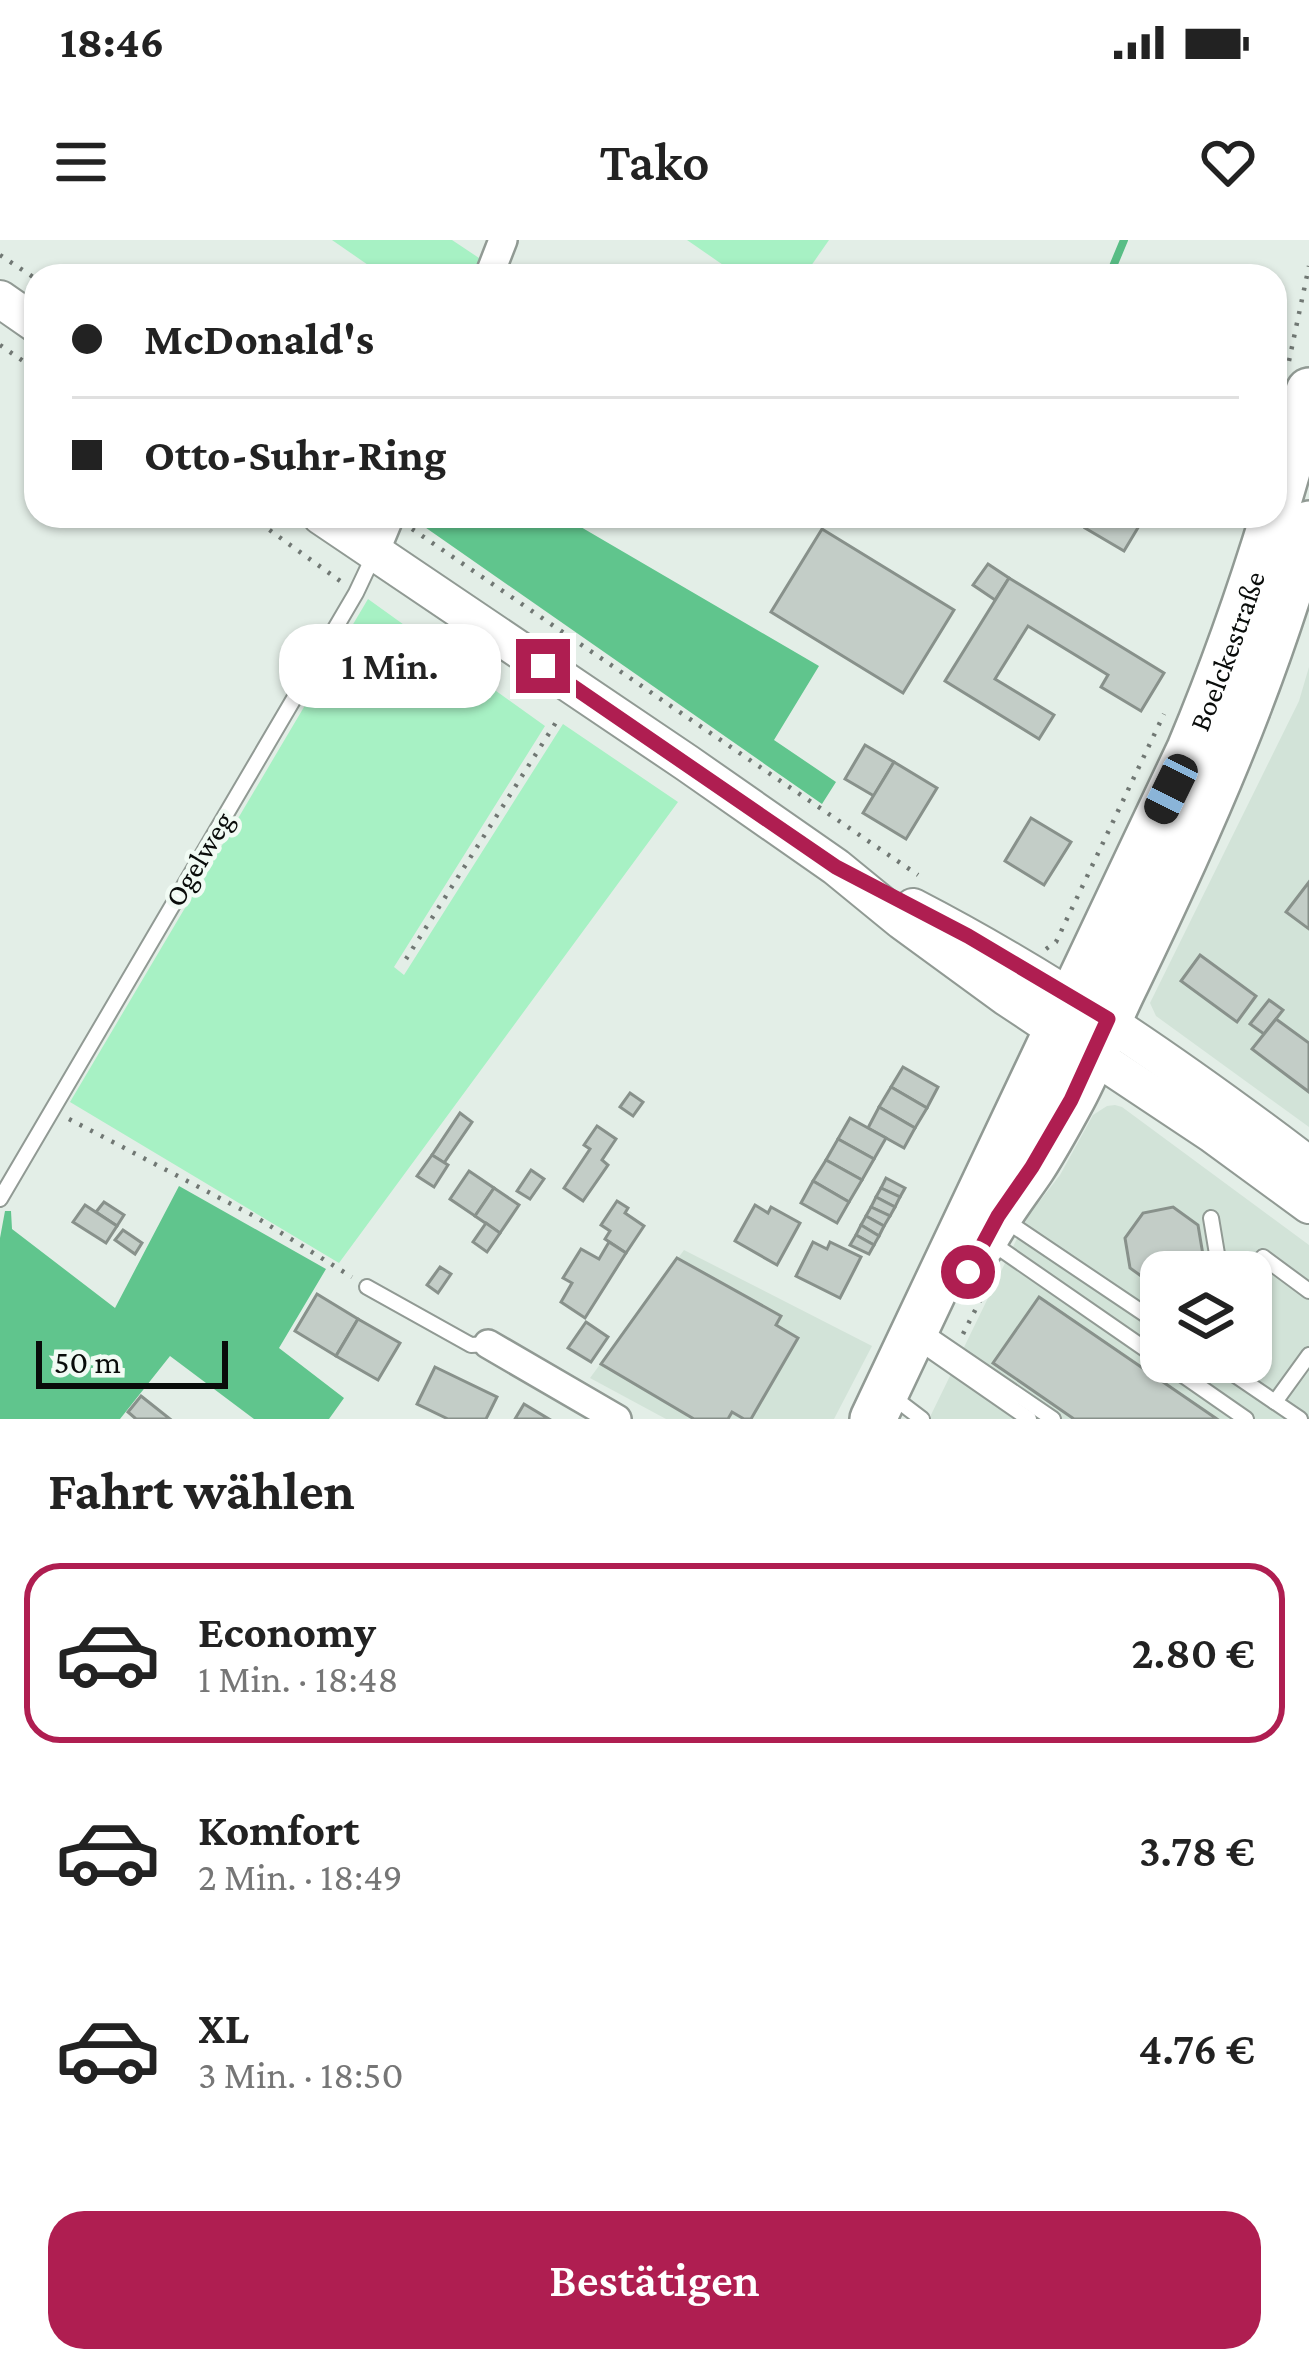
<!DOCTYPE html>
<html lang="de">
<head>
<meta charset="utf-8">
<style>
  body { margin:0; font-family:"Crimson Pro",serif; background:#f2f2f2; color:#222; height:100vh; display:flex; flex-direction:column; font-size:45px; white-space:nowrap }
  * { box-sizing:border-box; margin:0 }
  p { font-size:39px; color:#767676 }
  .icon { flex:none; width:66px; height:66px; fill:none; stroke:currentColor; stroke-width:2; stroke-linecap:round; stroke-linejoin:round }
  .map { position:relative; height:1179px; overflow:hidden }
  .drawer { display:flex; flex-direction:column; background:#fff; flex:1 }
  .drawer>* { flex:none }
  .banner { position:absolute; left:24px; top:24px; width:1263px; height:264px; border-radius:36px; box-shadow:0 3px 9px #0004; display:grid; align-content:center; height:264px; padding:0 48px; background:#fff }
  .tools { position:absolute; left:1140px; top:1011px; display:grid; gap:24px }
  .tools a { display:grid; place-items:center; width:132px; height:132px; border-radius:24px; background:#fff; box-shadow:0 3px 9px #0004; font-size:60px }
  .scale { position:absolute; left:36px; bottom:30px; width:192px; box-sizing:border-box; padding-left:12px; border:6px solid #090c0a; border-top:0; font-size:33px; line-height:42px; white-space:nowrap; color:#090c0a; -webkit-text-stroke:9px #f1fbf4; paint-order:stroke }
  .end { position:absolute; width:54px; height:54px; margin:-27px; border:15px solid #af1e51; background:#fff; box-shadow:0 0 0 6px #fff }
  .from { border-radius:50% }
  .bubble { position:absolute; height:84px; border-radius:36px; background:#fff; box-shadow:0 3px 9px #0004; font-size:39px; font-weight:600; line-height:84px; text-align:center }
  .car { position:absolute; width:36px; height:72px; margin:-36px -18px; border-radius:15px; box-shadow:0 0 9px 3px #0007; background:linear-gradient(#222 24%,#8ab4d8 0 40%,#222 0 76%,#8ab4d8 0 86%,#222 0) }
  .banner b { display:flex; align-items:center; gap:42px; height:114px; font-size:45px }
  .banner b+b { border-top:3px solid #e0e0e0 }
  .banner i { width:30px; height:30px; background:#222 }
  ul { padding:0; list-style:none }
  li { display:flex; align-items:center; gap:36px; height:180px; margin:0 24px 18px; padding:0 24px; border:6px solid transparent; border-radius:36px }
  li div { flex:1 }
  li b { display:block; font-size:45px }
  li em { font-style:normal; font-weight:600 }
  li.on { border-color:#af1e51 }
  li>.icon { width:108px; height:108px; stroke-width:1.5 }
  h2 { padding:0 48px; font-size:54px; line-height:144px }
  .button { display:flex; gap:24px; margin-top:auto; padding:24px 48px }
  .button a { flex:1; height:138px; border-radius:36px; background:#af1e51; color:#fff; font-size:48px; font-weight:600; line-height:138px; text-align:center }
  .status { display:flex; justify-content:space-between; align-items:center; height:84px; padding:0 60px; background:#fff; direction:ltr }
  .status svg { height:33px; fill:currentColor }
  header { display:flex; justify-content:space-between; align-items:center; height:156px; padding:0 48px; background:#fff; font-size:54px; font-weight:600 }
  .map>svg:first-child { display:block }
</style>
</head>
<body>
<div class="status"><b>18:46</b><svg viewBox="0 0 49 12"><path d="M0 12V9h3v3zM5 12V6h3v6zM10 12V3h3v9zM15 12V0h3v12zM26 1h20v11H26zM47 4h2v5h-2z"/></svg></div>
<header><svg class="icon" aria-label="menu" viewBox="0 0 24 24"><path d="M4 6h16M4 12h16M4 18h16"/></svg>Tako<svg class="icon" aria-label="heart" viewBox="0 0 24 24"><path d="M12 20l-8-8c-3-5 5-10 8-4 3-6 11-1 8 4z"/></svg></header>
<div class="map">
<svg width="1309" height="1179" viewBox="0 0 1309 1179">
  <rect width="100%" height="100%" fill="#e3eee7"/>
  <g fill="#d2e3d8" fill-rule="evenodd">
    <polygon points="1309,427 1309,887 1156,776 1150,763 1299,461"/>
    <path d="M1115,865L1122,867L1309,1005V1179H929L1028,976L1060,935L1093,875L1107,866ZM1161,1032H1251V1122H1161Z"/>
    <polygon points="684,1010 872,1106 834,1179 666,1179 590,1138"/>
  </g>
  <g fill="#a7f1c4">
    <polygon points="332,0 452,0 482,20 475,36 384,36"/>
    <polygon points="687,0 829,0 804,36 739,36"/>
    <polygon points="368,359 545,486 394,727 404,735 563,484 678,562 339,1023 70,862"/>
  </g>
  <g fill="#60c58d">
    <polygon points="409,276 562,276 819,426 774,500 836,542 822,564"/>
    <polygon points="179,946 326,1029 279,1108 344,1158 329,1179 254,1179 170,1116 120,1179 0,1179 0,998 5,971 11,971 12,989 115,1068"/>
  </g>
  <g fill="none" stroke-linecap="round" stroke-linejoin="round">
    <polyline stroke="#58bd85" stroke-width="8" points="1109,36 1124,0"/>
  </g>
  <g fill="#c3cdc7" stroke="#88918b" stroke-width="3">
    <polygon points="1092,276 1145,276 1124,311 1085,288"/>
    <polygon points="822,289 954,370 903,453 771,372"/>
    <polygon points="988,324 1009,338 995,360 973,345"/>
    <polygon points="1009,338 1164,433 1141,471 1101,447 1108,435 1028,386 995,439 1054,475 1039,499 945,441"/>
    <polygon points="865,505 894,522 874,556 845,539"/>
    <polygon points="894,522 937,548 906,599 863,573"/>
    <polygon points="1031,578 1071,602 1044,645 1005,621"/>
    <polygon points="1309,642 1309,689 1286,672"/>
    <polygon points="1200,715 1256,756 1237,782 1181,741"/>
    <polygon points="1269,760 1283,770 1264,794 1250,784"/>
    <polygon points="1276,779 1309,803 1309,852 1252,809"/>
    <polygon points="903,827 938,847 927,868 891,847"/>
    <polygon points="891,847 927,868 915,888 879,867"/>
    <polygon points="630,853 643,862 633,876 620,867"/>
    <polygon points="879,867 915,888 904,908 868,888"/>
    <polygon points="460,873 472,882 444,923 432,915"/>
    <polygon points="850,878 886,898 874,919 838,899"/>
    <polygon points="597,886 616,899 602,920 608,925 583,961 564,948 590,909 584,905"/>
    <polygon points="838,899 874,919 862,940 826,920"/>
    <polygon points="432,915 448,925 434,947 417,936"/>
    <polygon points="826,920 862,940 849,962 813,941"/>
    <polygon points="531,930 544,939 530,959 517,951"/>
    <polygon points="469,931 494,948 475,976 450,959"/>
    <polygon points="886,938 905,948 900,957 881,948"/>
    <polygon points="813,941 849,962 837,983 801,963"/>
    <polygon points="494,948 519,965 500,993 475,976"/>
    <polygon points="881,948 900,957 895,967 876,957"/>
    <polygon points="876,957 895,967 890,976 871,967"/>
    <polygon points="617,961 628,968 625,973 644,986 626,1013 605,999 610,991 601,985"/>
    <polygon points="104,962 124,975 117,986 96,972"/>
    <polygon points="85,965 117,986 106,1003 73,982"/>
    <polygon points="755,965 768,973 771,967 800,983 777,1025 735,1001"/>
    <polygon points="871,967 890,976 884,986 866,976"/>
    <polygon points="1173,967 1198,985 1203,1015 1192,1032 1161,1032 1161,1045 1155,1046 1130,1028 1125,998 1143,973"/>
    <polygon points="866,976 884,986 879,996 861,985"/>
    <polygon points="486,983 500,993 487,1012 473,1002"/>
    <polygon points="861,985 879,996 874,1005 856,995"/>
    <polygon points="123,990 142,1003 135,1014 115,1000"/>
    <polygon points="856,995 874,1005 869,1014 850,1005"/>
    <polygon points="609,1002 626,1013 585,1078 561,1062 572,1043 563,1038 581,1009 599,1019"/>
    <polygon points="813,1002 827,1009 830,1002 861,1017 840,1058 796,1036"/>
    <polygon points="677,1018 781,1076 776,1085 798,1098 751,1179 744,1179 732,1172 728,1179 694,1179 601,1124"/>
    <polygon points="440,1027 451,1034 438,1053 427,1045"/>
    <polygon points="317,1054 358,1079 336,1116 295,1091"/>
    <polygon points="1039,1057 1217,1179 1074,1179 993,1123"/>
    <polygon points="358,1079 400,1103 378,1140 336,1116"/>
    <polygon points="586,1082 608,1097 591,1122 568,1108"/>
    <polygon points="435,1127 497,1157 486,1179 448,1179 417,1164"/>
    <polygon points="141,1156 170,1179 136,1179 128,1172"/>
    <polygon points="524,1164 549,1179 515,1179"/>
  </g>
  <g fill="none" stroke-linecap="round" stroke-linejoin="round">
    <defs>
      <g id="service">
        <polyline points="0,959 356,353 373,317"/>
        <polyline points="1002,978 1161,1085"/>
        <polyline points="1211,978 1220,1032"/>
        <polyline points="989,1001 1161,1120"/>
        <polyline points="1263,1017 1309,1051"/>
        <polyline points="367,1047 471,1105 488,1104"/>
        <polyline points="934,1098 1053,1179"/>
        <polyline points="928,1109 1029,1179"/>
        <polyline points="1164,1122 1246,1179"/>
        <polyline points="1216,1122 1300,1179"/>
        <polyline points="897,1160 922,1179"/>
        <polyline points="1275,1162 1309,1115"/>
      </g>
      <g id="minor">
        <polyline points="489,36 503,0"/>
        <polyline points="375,312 390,276"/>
        <polyline points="488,1104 617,1179"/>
      </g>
      <g id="tertiary">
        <polyline points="0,59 36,84"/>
        <polyline points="321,276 687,523 836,627 902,681 1006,757 1212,894 1309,965"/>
        <path d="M913,667C1056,741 1181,828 1309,925"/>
      </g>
      <g id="primary">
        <path d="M982,1004C996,977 1015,953 1032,928C1047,905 1060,881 1073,857C1093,819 1108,779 1127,741C1199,592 1265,443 1309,284"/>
        <path id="s1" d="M873,1179L1190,509C1239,392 1277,274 1309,151"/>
      </g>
    </defs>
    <use href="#service" stroke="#919a94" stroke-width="18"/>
    <use href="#minor" stroke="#919a94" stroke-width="32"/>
    <use href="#tertiary" stroke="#919a94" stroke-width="40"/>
    <use href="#primary" stroke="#919a94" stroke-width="50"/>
    <g stroke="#707773" stroke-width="4.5" stroke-dasharray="3 9" stroke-linecap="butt">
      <polyline points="0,15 36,39"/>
      <polyline points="0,105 36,130"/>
      <polyline points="1289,121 1309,26"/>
      <polyline points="250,276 343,343"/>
      <polyline points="412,289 918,635"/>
      <polyline points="1046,709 1056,702 1164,474"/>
      <polyline points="406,719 560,476"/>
      <polyline points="69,879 254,976 352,1037"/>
      <polyline points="963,1094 993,1035"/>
    </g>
    <use href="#service" stroke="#fff" stroke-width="14"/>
    <use href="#minor" stroke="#fff" stroke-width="27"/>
    <use href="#tertiary" stroke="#fff" stroke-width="36"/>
    <use href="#primary" stroke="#fff" stroke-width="45"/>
  </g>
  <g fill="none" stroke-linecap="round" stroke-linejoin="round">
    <polyline stroke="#af1e51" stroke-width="15" points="543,426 836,627 968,696 1108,779 1071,860 1032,927 998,976 968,1032"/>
  </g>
  <g text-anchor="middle" stroke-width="9" stroke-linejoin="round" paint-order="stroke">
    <g font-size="30" fill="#090c0a" stroke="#f1fbf4">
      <text dy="10" stroke="none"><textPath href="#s1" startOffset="846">Boelckestraße</textPath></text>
      <text transform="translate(199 619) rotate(-59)" y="10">Ogelweg</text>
    </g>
  </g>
</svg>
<div class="tools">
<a><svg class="icon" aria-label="layers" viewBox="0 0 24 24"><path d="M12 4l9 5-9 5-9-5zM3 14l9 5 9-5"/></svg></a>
</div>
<div class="scale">50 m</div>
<i class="end from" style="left:968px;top:1032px"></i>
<i class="end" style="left:543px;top:426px"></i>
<div class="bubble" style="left:279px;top:384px;width:222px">1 Min.</div>
<i class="car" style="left:1171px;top:549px;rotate:206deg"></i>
<div class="banner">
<b><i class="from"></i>McDonald's</b>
<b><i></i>Otto-Suhr-Ring</b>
</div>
</div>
<section class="drawer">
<h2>Fahrt wählen</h2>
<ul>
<li class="on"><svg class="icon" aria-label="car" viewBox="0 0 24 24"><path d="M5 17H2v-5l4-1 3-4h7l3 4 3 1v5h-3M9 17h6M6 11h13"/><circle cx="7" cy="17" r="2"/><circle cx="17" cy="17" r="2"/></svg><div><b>Economy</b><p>1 Min. · 18:48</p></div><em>2.80 €</em></li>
<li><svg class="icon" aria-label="car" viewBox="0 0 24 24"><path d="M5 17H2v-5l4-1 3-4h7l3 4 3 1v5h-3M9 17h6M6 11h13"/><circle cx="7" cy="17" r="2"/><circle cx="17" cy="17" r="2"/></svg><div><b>Komfort</b><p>2 Min. · 18:49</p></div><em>3.78 €</em></li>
<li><svg class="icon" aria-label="car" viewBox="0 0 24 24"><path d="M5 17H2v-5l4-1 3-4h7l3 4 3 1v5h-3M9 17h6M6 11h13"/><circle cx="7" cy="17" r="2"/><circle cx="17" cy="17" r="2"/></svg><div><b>XL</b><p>3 Min. · 18:50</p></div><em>4.76 €</em></li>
</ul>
<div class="button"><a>Bestätigen</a></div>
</section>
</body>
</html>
